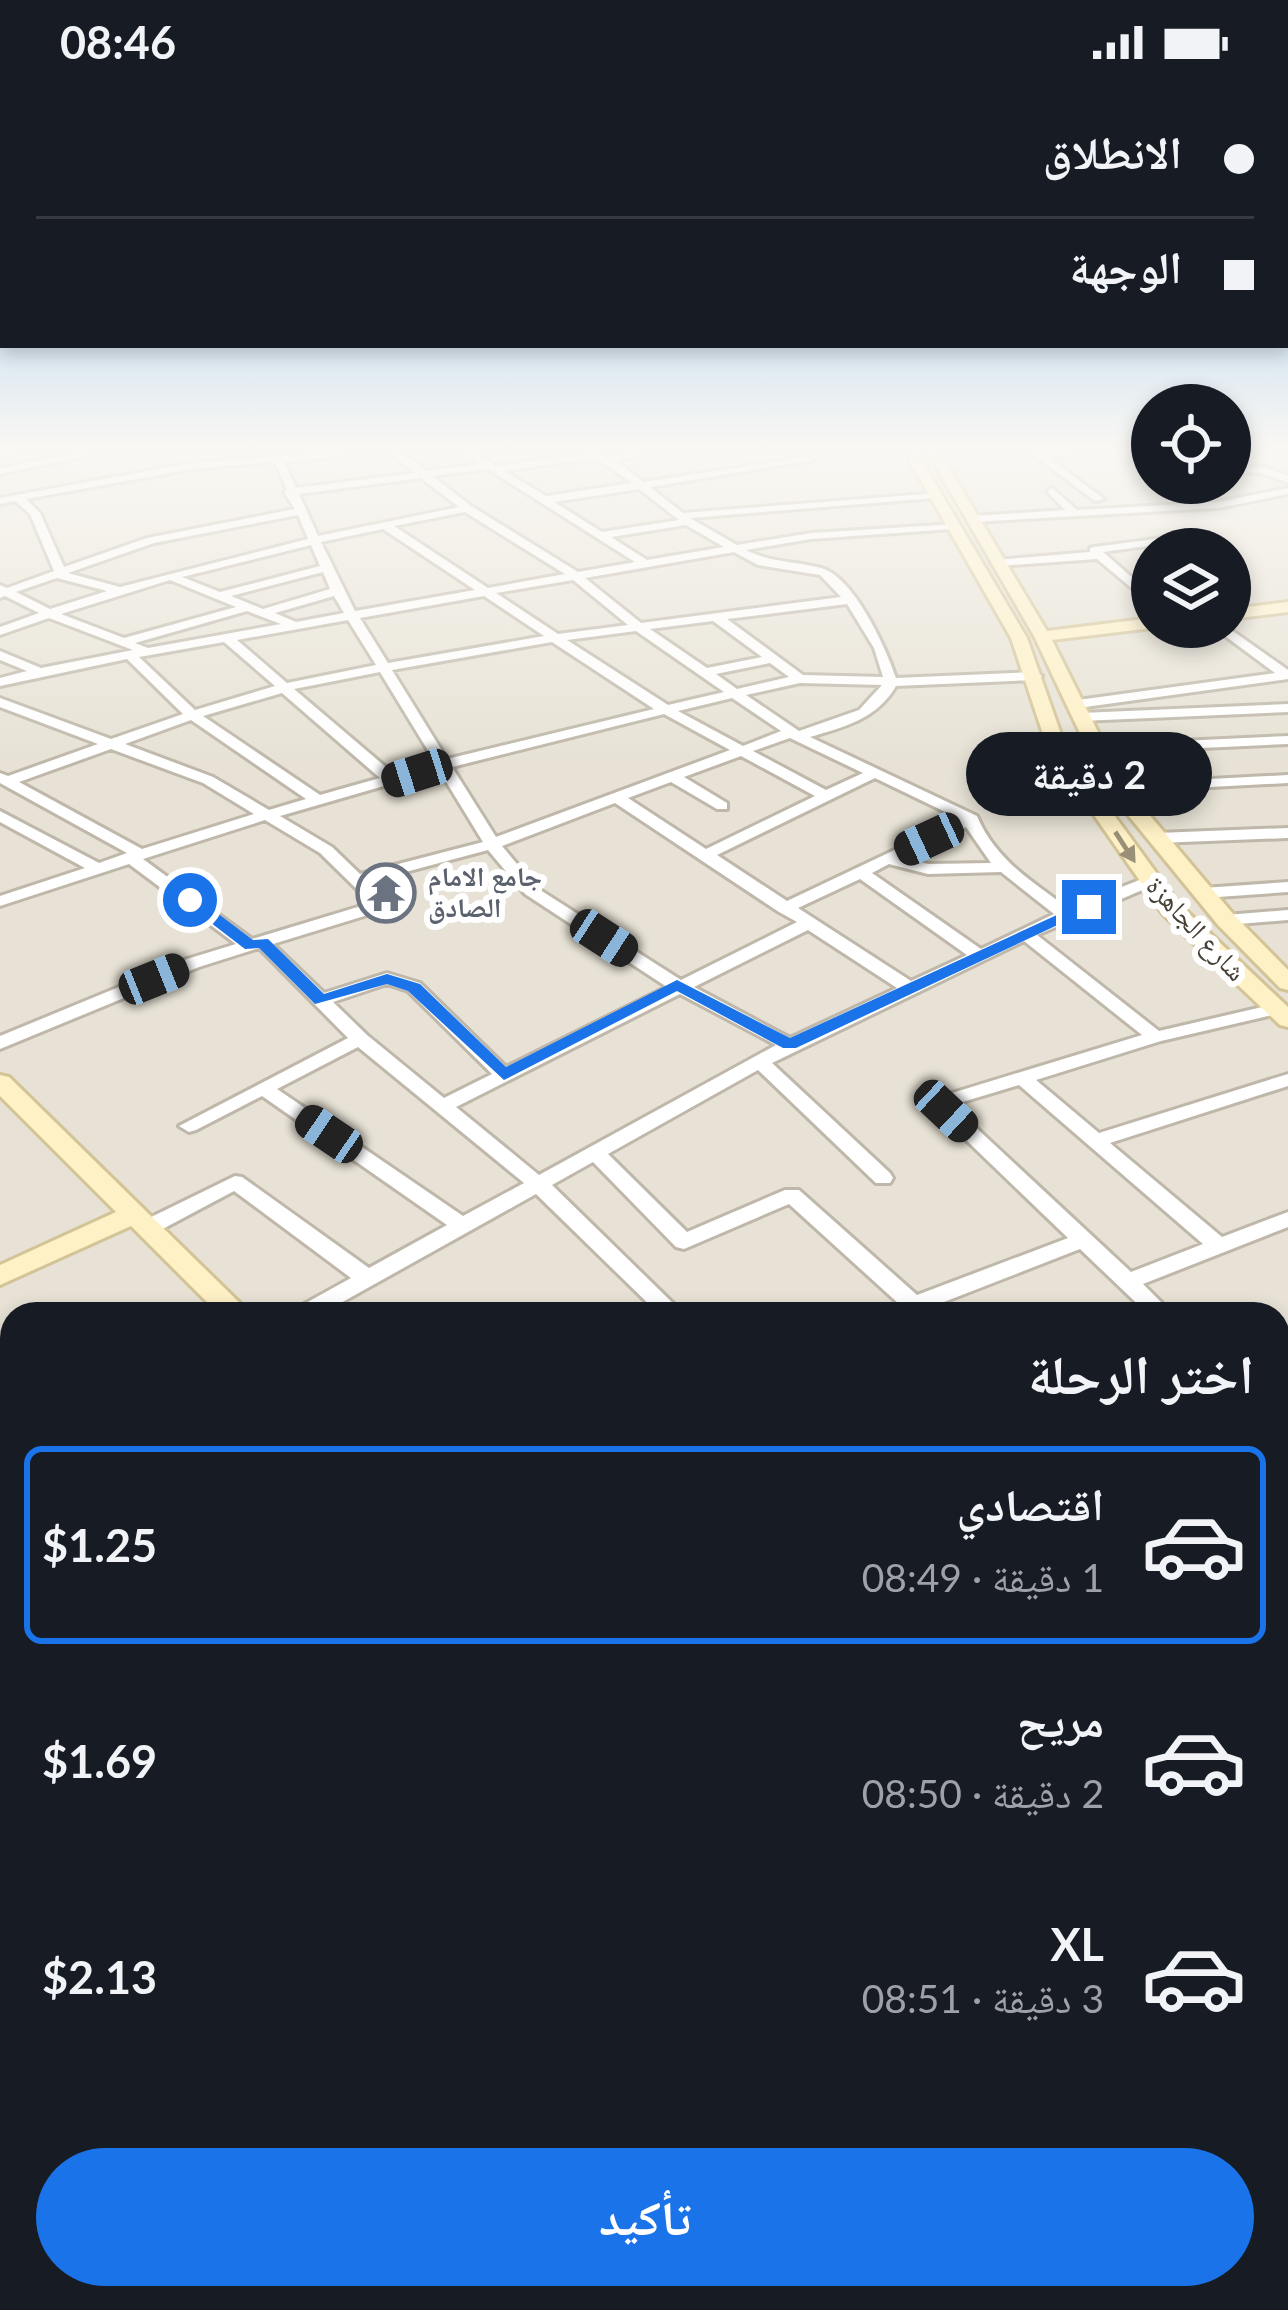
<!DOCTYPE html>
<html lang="ar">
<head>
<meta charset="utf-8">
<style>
  body { margin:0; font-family:Lato,"Noto Naskh Arabic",sans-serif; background:#242831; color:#f1f3f6; direction:rtl; height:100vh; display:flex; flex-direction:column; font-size:45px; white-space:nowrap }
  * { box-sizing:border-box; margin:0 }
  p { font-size:39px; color:#9ea1a6 }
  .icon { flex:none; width:66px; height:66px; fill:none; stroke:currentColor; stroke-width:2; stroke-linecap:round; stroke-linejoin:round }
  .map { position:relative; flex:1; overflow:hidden; direction:ltr }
  .details { position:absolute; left:0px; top:1218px; width:1290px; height:1008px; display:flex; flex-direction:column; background:#171b24; border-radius:36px 36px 0 0; box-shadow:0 6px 18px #0003; direction:rtl }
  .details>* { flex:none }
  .banner { position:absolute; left:0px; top:0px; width:1290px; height:264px; box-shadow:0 6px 18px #0003; direction:rtl; display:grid; align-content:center; height:264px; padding:0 36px; background:#171b24 }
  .controls { position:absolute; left:1131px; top:300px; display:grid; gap:24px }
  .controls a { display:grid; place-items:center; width:120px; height:120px; border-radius:50%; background:#171b24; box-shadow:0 6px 18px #0003; font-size:60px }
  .end { position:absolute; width:54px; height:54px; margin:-27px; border:15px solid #1a73e8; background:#fff; box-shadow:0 0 0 6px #fff }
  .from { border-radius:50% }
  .bubble { position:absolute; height:84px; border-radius:42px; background:#171b24; box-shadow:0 6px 18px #0003; font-size:39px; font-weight:700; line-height:84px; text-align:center; direction:rtl }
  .car { position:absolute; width:36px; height:72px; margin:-36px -18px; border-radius:15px; box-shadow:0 0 9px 3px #0007; background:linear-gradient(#222 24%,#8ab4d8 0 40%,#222 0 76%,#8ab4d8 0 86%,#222 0) }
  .banner b { display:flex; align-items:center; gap:42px; height:114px; font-size:45px }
  .banner b+b { border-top:3px solid #363941 }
  .banner i { width:30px; height:30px; background:#f1f3f6 }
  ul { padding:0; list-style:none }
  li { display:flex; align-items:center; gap:36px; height:198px; margin:0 24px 18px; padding:0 12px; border:6px solid transparent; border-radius:18px }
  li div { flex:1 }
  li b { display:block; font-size:45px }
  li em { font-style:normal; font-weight:700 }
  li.active { border-color:#1a73e8 }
  li>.icon { width:108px; height:108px; stroke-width:1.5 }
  h2 { padding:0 36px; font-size:54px; line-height:144px }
  .button { display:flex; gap:24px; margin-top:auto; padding:24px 36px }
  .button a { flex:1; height:138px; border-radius:72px; background:#1a73e8; color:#fff; font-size:48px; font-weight:700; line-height:138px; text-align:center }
  .status { display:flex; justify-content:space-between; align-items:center; height:84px; padding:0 60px; background:#171b24; direction:ltr }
  .status svg { height:33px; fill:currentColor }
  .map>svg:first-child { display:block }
</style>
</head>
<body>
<div class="status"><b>08:46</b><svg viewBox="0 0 49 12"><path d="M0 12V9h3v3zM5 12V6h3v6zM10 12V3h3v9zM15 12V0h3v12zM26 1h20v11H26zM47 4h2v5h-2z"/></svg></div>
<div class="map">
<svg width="1288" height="2226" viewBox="0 0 1288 2226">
  <rect width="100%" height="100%" fill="#f3f0e7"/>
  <path fill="#e7e2d5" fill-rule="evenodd" d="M0,367H1152V399H1230V367H1288V2226H0ZM1152,465H1230V543H1152ZM12,1230H1278V2214H12Z"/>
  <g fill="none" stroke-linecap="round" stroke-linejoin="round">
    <defs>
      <g id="street">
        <polygon points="33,367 0,374 0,368"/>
        <polygon points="88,367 110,367 0,390 0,384"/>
        <path d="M339,367H384L284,378L296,404L415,389L388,367H400L426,387L480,380L461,367H473L496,382L584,370L581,367L607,371L664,367L615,376L643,398L808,373L813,376L650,403L683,429L938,409L934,414L690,434L737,461L811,449L956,440L952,445L811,455L746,466C771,479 795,477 821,484C854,493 886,564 896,594L1035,588L1042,592L1035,596L896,602C877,635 844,643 810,653L977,732C995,775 1031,797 1068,824L1142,795H1154V801L1037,851L1159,947L1275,920L1281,921L1284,925L1281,929L1161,957L1036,996L1099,1049L1288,990V1002L1110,1059L1222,1153L1288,1128V1143L1143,1200L1173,1230H1148L1080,1165L913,1230H880L883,1225L898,1219L789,1120L684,1165L676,1163L593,1078L552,1101L684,1230H659L536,1110L321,1230H292L295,1225L351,1194L234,1107L155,1149H139L136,1144L139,1139L235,1092L242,1093L369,1184L447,1141L262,1012L196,1046L189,1048L179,1042L348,954L259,864L199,883L0,965V952L187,875L236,860L129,780L0,822V812L85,784L0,738V727L99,779L127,769L0,699V689L8,692L98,660L0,623V614L111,655L183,630L127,575L0,602V594L27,587L0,576V567L41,584L133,566L49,534L0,551V543L39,529L5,512L0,514V501L7,504L54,487L30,430L15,417L0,420V414L192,379ZM596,374L632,399L546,412L504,387ZM275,378L287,406L284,408L295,425L147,454L64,483L40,429L26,415L192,385ZM488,385L635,478L578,488L471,422L432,392ZM421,394L459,423L318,452L299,410ZM639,405L679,436L602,448L554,418ZM465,428L565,490L488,504L394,442ZM298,431L308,455L120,503L68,489L154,459ZM686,441L724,463L647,476L611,453ZM383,445L475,506L355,527L321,458ZM311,461L320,482L220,508L182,493ZM734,468L758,481L820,491L841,513L641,539L585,494ZM323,488L330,505L263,525L231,512ZM57,494L107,507L50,525L16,508ZM170,496L236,523L124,554L61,530ZM573,496L628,541L558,550L496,509ZM334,512L344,529L296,538L275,529ZM484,512L544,552L388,579L360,534ZM847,520L874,564L883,593L803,591L727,535ZM247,527L281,540L148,564L135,559ZM348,536L376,581L287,599L237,556ZM713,537L762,573L707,584L650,545ZM636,547L724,608L668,621L567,556ZM224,558L275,602L195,626L139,573ZM552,558L654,625L447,675L392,586ZM770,579L789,593L737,605L716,590ZM380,588L435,678L394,690L294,605ZM800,599L882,601L859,626L799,647L746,611ZM282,609L380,694L320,711L203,632ZM732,614L781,647L743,662L678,627ZM664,630L730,666L496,753L452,683ZM191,636L306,715L269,726L213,693L125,660ZM790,654L792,655L863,689L826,706L753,667ZM111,665L203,699L254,730L142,765L19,698ZM741,672L815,712L706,765L628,714L671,698L717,725H727V719L684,693ZM439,686L483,758L360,790L332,763L280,732ZM875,694L960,735L787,817L717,771ZM615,719L779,828L797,838L681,896L537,804L502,762ZM265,736L320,769L371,819L252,855L143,775ZM966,743L991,779L928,780L903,774ZM488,766L525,810L667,903L506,983L420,899L387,889L324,909L273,860L397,822V814H386L368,798ZM889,780L928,790L1001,788L1054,830L981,865L872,789ZM860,795L967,871L911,897L798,824ZM808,846L897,904L790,954L694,903ZM1024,857L1142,951L939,1013L936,1027L1068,1154L917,1211L799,1106H785L687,1148L608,1070L758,986L876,1099H890L893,1094L890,1089L772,979ZM387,900L408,907L492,990L444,1014L367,951L333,918ZM680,910L776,961L539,1091L456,1023ZM358,963L524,1099L463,1132L277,1005ZM1019,1001L1203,1160L1131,1188L956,1025V1020Z"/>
        <polygon points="1028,367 1106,367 1049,374 1104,415 1095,417"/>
        <polygon points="1141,367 1152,367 1152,374"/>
        <polygon points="1230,382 1264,383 1288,392 1288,399 1262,389 1230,388"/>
        <polygon points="1052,404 1077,426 1218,418 1288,404 1288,410 1218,424 972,438 967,435 972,432 1065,426 1047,407"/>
        <polygon points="1186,451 1192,454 1190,456 1103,468 1152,511 1152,521 1097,475 997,482 991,479 997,476 1090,468 1090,464 1094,463"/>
        <polygon points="1213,543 1227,543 1288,586 1288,595 1078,624 1071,620 1078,616 1275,589"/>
        <polygon points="1288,620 1288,628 1081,637 1074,633 1081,629"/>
        <polygon points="1288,652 1288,660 1093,669 1086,665 1093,661"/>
        <polygon points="1288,691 1288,699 1116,708 1109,704 1116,700"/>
        <polygon points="1288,744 1288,754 1157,759 1149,754 1157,749"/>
        <polygon points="1288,798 1288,808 1203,814 1195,809 1203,804"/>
        <polygon points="1288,826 1288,836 1226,841 1218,836 1226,831"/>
        <polygon points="1278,1336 1288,1340 1288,1364 1278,1360"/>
        <polygon points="0,1550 12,1557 12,1592 0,1585"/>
        <polygon points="1288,1668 1288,1695 1278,1699 1278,1672"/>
        <polygon points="464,2214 518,2214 513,2226 459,2226"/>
        <polygon points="977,2214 1029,2214 1024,2226 972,2226"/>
      </g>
      <g id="secondary">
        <polygon points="904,367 916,367 1027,554 1063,656 1098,709 1179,820 1288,923 1288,943 1280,941 1163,830 1080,711 1045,656 1011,554"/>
        <polygon points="927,367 939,367 1047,547 1152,534 1152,544 1052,556 1125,702 1234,831 1288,886 1288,906 1280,904 1218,841 1106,704 1034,552"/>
        <polygon points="1288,518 1288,528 1230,535 1230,525"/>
        <polygon points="0,991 9,993 251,1230 219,1230 131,1142 0,1201 0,1181 116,1128 0,1012"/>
        <polygon points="1288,1432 1288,1459 1278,1462 1278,1435"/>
        <polygon points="1288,1489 1288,1517 1278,1520 1278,1492"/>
        <polygon points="12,1844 12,1884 0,1888 0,1848"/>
        <polygon points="12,1925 12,1969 0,1974 0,1930"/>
        <polygon points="1026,2214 1076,2214 1081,2226 1031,2226"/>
      </g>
    </defs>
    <use href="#street" stroke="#bfb8aa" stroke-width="6"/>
    <use href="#secondary" stroke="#d3c497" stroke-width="6"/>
    <use href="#street" fill="#fff" fill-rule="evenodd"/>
    <use href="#secondary" fill="#fef1c6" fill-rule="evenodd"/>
  </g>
  <polygon fill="#b7afa2" points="12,1398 12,1490 0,1473 0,1404"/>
  <polygon fill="#d5ccbc" stroke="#958f84" stroke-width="3" points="12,1398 12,1476 0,1459 0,1404"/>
  <defs><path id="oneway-solid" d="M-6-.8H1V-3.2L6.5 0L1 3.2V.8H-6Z" transform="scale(3)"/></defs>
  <use fill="#999077" href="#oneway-solid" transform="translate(1125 763) rotate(57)"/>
  <linearGradient id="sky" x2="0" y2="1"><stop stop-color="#8cbfeb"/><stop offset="0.54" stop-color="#faf8f4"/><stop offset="1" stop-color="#faf8f4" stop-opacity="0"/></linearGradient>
  <rect width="1288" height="679" fill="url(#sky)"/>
  <polygon fill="#1a73e8" points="185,813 196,813 253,856 268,855 324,910 387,890 420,900 506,983 677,896 790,954 1083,819 1096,823 796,964 783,964 677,907 504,996 408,907 387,900 315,920 259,864 245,865 185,819"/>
  <defs>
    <symbol id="temple-ring" viewBox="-11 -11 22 22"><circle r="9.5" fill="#fff" stroke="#6b7280" stroke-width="1.5"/><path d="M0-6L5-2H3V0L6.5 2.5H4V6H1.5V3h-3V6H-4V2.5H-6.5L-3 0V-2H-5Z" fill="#6b7280"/></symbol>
  </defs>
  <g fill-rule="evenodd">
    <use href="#temple-ring" x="353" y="776" width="66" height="66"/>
  </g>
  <g text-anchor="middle" stroke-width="12" stroke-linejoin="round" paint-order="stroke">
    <g font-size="27" font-weight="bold" fill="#5b616d" stroke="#fff" text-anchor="start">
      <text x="428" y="802">جامع الامام<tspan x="428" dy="31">الصادق</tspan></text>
    </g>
    <g font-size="27" fill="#474036" stroke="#fff">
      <text transform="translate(1196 845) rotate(47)" y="9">شارع الجاهزة</text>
    </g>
  </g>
</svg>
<div class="controls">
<a><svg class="icon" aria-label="locate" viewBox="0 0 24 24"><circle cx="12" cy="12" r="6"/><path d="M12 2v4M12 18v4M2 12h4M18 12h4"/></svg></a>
<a><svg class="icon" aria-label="layers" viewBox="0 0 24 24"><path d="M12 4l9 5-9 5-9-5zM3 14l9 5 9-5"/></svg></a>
</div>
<i class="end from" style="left:190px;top:816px"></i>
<i class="end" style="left:1089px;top:823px"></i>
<div class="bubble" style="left:966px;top:648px;width:246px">2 دقيقة</div>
<i class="car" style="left:417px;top:689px;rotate:252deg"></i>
<i class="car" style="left:929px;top:755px;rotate:245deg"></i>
<i class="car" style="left:604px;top:854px;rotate:123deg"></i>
<i class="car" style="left:154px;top:895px;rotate:68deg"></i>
<i class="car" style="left:946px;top:1027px;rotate:133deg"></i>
<i class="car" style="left:329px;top:1050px;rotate:304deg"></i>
<div class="banner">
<b><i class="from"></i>الانطلاق</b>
<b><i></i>الوجهة</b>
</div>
<section class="details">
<h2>اختر الرحلة</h2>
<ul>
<li class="active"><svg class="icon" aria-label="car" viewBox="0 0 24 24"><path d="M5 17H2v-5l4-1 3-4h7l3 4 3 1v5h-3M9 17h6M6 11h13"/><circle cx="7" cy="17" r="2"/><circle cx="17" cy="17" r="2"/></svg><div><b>اقتصادي</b><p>1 دقيقة · 08:49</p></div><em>$1.25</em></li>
<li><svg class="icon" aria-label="car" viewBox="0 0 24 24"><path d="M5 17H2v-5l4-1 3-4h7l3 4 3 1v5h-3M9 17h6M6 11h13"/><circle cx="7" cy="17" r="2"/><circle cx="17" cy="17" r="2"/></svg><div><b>مريح</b><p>2 دقيقة · 08:50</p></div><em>$1.69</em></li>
<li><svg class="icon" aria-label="car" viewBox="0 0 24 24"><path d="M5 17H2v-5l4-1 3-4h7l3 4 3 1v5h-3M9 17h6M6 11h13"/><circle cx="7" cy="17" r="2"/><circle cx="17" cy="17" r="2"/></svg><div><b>XL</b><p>3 دقيقة · 08:51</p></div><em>$2.13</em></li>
</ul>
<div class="button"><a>تأكيد</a></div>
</section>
</div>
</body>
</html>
